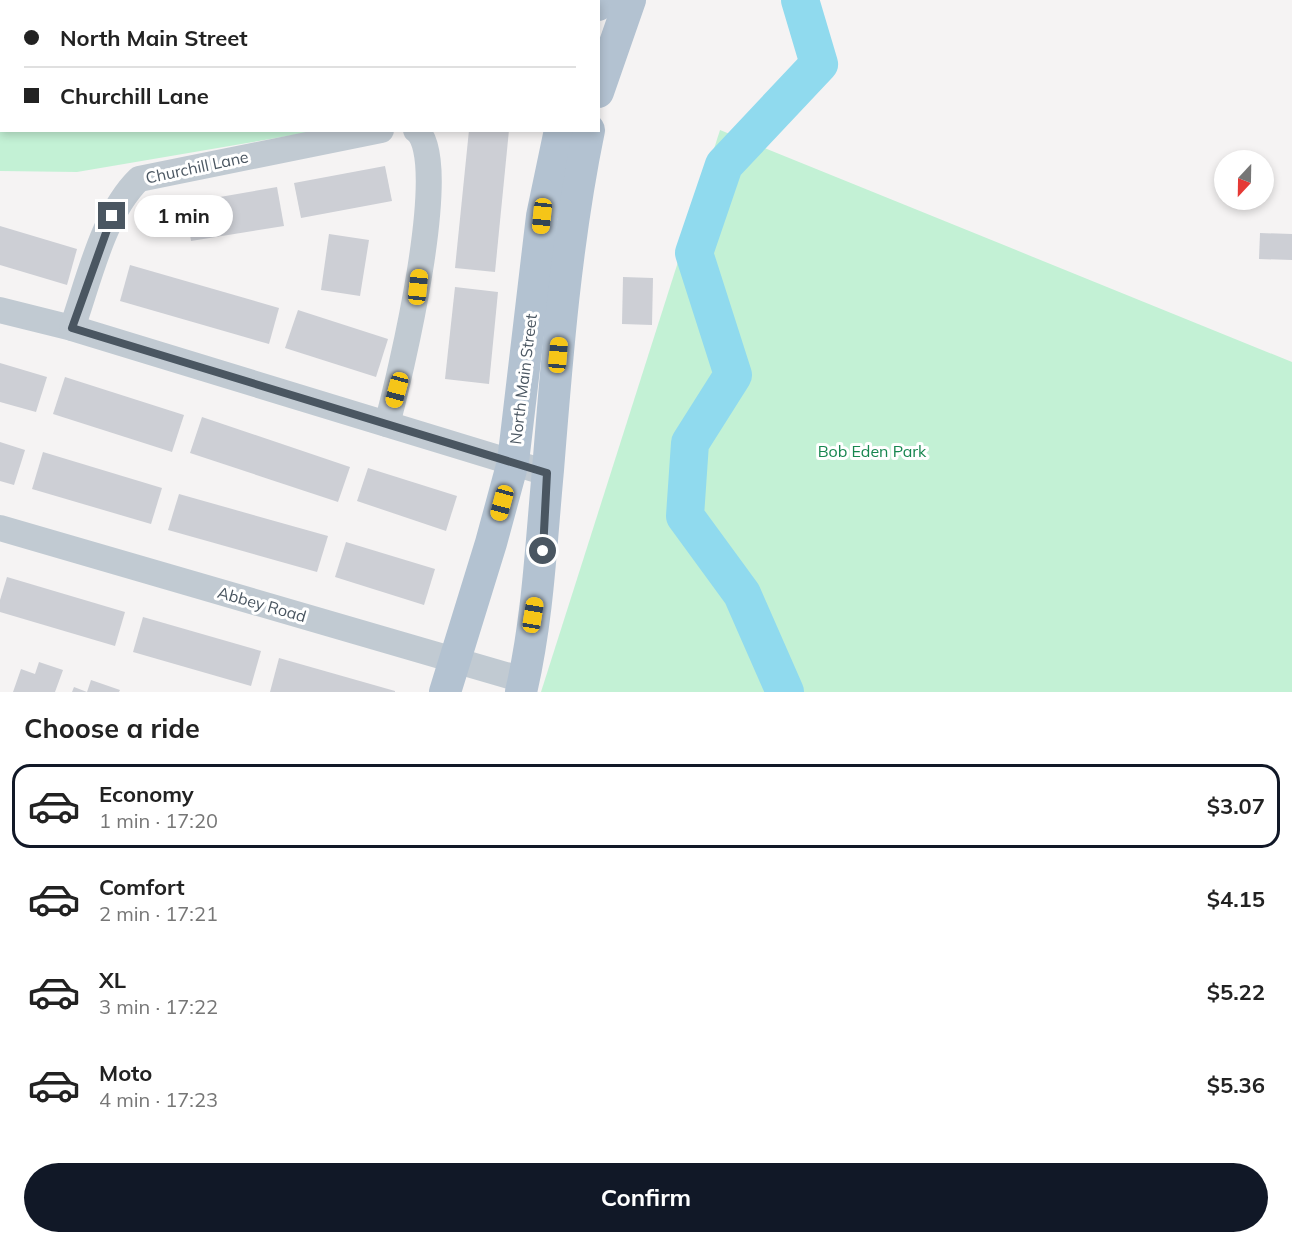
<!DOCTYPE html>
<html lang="en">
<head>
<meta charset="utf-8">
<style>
  body { margin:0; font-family:Mulish,sans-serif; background:#f6f6f6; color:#222; height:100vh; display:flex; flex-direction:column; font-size:22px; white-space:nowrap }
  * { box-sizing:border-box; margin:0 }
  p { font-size:20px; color:#767676 }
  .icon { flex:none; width:33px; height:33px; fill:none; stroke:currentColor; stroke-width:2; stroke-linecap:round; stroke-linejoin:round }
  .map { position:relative; height:692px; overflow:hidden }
  .side { display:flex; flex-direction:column; background:#fff; flex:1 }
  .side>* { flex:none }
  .banner { position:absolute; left:0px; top:0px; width:600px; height:132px; box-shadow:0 3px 9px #0003; display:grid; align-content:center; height:132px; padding:0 24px; background:#fff }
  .needle { width:39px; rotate:202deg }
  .buttons { position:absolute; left:1214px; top:150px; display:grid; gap:12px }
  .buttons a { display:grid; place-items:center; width:60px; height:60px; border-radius:50%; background:#fff; box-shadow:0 3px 9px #0003; font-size:30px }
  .end { position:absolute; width:27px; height:27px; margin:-14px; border:8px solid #4a5661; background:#fff; box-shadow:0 0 0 3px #fff }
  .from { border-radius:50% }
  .bubble { position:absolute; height:42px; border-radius:21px; background:#fff; box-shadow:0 3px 9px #0003; font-size:20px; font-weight:700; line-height:42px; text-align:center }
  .car { position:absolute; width:18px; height:36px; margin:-18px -9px; border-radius:8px; box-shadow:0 0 4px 2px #0007; background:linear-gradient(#f5c518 24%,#345 0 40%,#f5c518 0 76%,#345 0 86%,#f5c518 0) }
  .banner b { display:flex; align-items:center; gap:21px; height:57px; font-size:22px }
  .banner b+b { border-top:2px solid #e0e0e0 }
  .banner i { width:15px; height:15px; background:#222 }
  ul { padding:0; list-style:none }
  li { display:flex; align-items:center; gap:18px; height:84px; margin:0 12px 9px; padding:0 12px; border:3px solid transparent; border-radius:18px }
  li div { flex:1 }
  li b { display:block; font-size:22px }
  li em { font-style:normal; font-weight:700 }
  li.on { border-color:#111827 }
  li>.icon { width:54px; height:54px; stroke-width:1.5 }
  h2 { padding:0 24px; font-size:27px; line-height:72px }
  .primary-button { display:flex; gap:12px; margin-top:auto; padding:12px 24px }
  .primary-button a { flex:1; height:69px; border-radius:36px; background:#111827; color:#fff; font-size:24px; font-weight:700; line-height:69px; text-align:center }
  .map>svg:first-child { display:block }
</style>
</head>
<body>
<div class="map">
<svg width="1292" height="692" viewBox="0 0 1292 692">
  <rect width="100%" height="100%" fill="#f5f3f3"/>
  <g fill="#c3f1d5">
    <polygon points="0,0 572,0 2,2 2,130 317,131 77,172 0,171"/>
    <polygon points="720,130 1292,362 1292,692 541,692"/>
  </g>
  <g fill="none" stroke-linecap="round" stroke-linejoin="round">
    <polyline stroke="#90daee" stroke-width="38" points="785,692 742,594 685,516 690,443 733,375 694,253 724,165 819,64 800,0"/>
  </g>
  <g fill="#cdcfd5">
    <polygon points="469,130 509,130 495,272 455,268"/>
    <polygon points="385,166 392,201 301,218 294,183"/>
    <polygon points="277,187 284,226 191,241 185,203"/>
    <polygon points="0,226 77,249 67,285 0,265"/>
    <polygon points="1260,233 1292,234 1292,260 1259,259"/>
    <polygon points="329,234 369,240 360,296 321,290"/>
    <polygon points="130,265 279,308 269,344 120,301"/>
    <polygon points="623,277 653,278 652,325 622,324"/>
    <polygon points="455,287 498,292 489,384 445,379"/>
    <polygon points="298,310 388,339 376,377 285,348"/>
    <polygon points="0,363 47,377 36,412 0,402"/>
    <polygon points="65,377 184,415 172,452 53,414"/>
    <polygon points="202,417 350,467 338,502 190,453"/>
    <polygon points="0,442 25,450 14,485 0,481"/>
    <polygon points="43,452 162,488 151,524 32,489"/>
    <polygon points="368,468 457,496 446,531 357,501"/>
    <polygon points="179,494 328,536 317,572 168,530"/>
    <polygon points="346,542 435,569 424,605 335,577"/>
    <polygon points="7,577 125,612 115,646 0,612 0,600"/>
    <polygon points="143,617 261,651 251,686 133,652"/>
    <polygon points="279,658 395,691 395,692 270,692"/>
    <polygon points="39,662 63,670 55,692 13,692 21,669 35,674"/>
    <polygon points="91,680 120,690 119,692 72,692 74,687 87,692"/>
  </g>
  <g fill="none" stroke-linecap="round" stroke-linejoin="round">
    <g stroke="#c1cad2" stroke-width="26">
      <polyline points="0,310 72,328 547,473"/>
      <path d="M72,328C89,280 103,214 139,179L381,130"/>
      <path d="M387,424C399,380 453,158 416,130"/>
      <polyline points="0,528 523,680"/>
    </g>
    <g stroke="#b3c2d1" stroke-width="32">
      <polyline points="598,5 600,0"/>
      <polyline points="598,92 630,0"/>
      <polyline points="445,692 491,543 513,462 542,216 560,130"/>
      <path d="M521,692C538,619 541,544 548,470C557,356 566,242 589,130"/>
    </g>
  </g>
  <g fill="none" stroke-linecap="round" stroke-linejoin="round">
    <polyline stroke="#4a5661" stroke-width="8" points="112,216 72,328 547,473 543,551"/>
  </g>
  <g text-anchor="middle" stroke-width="6" stroke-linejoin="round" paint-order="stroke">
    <g font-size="16" fill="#4a5661" stroke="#fff">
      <text transform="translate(197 167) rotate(-12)" y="6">Churchill Lane</text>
      <text transform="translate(523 379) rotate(-83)" y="6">North Main Street</text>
      <text transform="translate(262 604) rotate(16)" y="6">Abbey Road</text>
    </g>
    <g font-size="16" fill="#17864f" stroke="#fff">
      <text x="872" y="457">Bob Eden Park</text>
    </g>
  </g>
</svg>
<div class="buttons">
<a><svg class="needle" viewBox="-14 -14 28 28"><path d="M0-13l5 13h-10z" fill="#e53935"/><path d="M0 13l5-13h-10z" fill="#767676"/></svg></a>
</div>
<i class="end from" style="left:543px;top:551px"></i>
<i class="end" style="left:112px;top:216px"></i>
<div class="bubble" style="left:134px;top:195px;width:99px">1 min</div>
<i class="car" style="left:542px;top:216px;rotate:186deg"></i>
<i class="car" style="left:418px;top:287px;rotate:6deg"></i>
<i class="car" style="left:558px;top:355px;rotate:5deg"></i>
<i class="car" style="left:397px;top:390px;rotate:195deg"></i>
<i class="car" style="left:502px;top:503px;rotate:195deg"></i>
<i class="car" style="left:533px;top:615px;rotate:9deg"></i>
<div class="banner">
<b><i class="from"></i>North Main Street</b>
<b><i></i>Churchill Lane</b>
</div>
</div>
<section class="side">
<h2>Choose a ride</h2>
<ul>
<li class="on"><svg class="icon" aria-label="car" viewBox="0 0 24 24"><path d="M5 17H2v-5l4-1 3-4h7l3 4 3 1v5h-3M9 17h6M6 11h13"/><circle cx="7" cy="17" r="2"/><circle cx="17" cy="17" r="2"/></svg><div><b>Economy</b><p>1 min · 17:20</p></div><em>$3.07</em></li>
<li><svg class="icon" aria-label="car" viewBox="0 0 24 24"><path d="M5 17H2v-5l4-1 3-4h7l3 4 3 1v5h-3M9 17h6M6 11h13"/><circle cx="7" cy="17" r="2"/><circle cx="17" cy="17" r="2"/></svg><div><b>Comfort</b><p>2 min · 17:21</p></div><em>$4.15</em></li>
<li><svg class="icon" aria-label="car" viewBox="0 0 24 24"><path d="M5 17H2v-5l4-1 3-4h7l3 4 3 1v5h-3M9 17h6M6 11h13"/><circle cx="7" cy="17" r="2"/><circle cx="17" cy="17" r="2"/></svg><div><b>XL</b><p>3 min · 17:22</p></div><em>$5.22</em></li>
<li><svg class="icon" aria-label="car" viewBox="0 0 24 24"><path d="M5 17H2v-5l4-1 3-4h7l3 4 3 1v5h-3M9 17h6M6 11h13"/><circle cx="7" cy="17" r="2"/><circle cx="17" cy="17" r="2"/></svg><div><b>Moto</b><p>4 min · 17:23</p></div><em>$5.36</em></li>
</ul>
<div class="primary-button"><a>Confirm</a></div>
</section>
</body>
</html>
